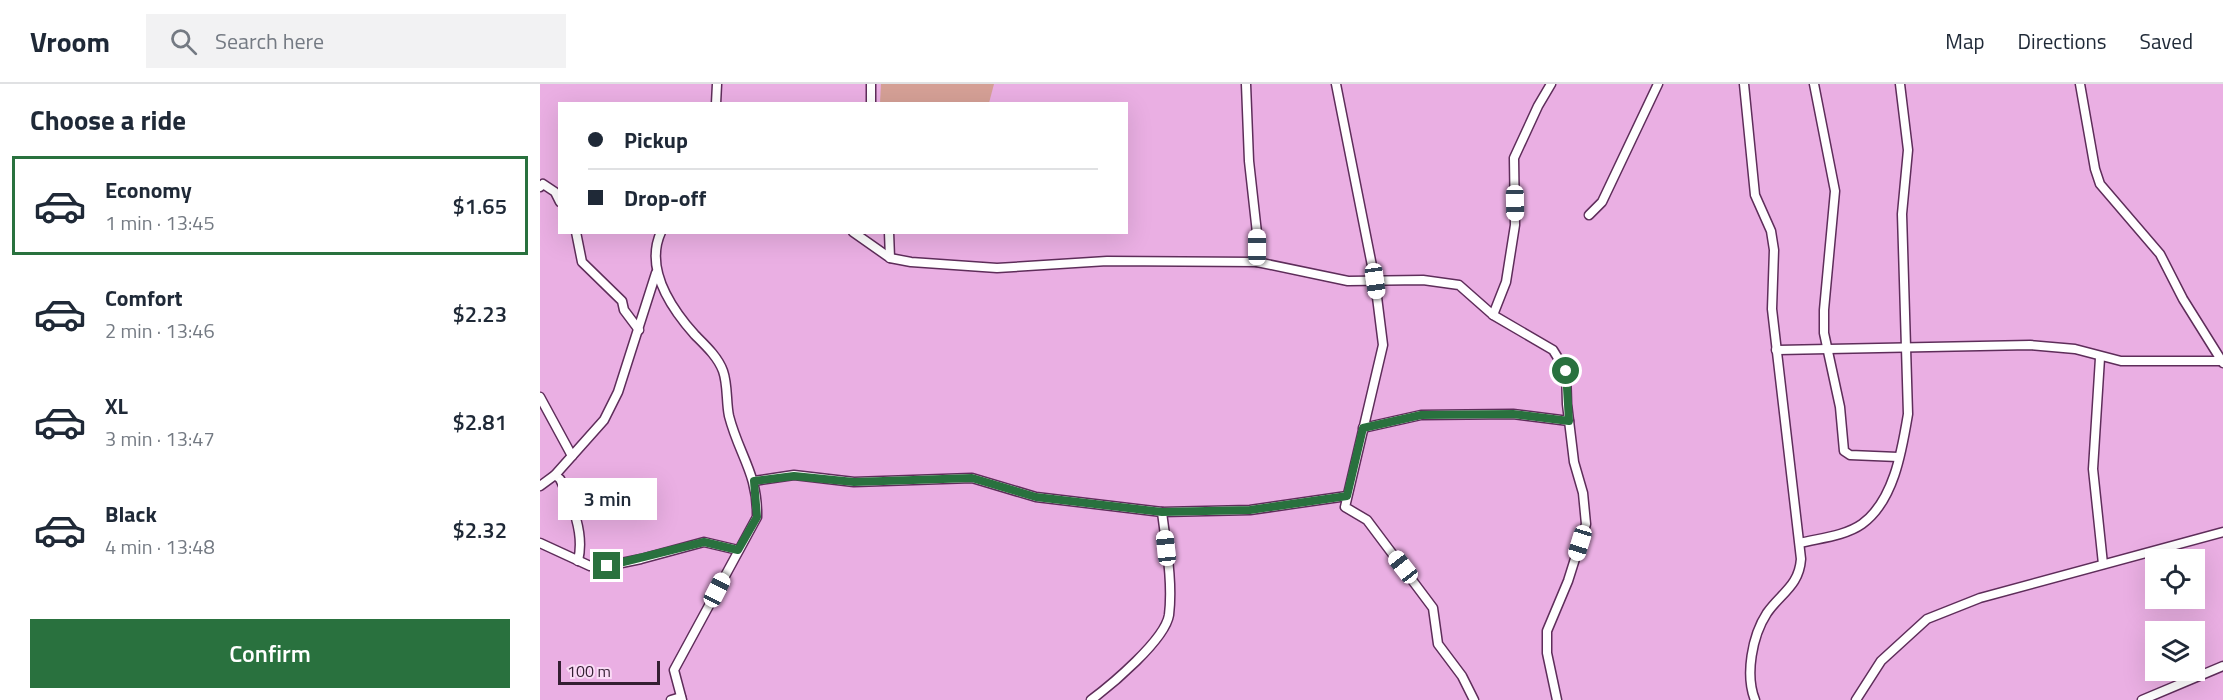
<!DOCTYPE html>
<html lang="en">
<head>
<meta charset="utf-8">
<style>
  body { margin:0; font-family:"Titillium Web",sans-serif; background:#f2f2f3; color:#1f2937; height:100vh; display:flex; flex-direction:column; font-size:22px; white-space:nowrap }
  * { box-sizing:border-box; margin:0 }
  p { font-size:20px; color:#747a83 }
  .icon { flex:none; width:33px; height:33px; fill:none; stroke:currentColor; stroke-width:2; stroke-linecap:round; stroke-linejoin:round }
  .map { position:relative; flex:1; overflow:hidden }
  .sheet { display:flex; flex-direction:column; background:#fff; width:540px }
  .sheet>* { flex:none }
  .hud { position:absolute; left:18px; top:18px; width:570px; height:132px; border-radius:0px; box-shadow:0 6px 24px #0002; display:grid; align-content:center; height:132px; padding:0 30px; background:#fff }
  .controls { position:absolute; left:1605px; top:465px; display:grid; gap:12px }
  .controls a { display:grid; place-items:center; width:60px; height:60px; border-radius:0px; background:#fff; box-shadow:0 6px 24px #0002; font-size:30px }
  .scale { position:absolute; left:18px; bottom:15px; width:102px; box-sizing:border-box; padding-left:6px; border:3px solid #341e32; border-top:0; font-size:16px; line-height:21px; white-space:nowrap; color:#341e32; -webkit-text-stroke:4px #fadbf6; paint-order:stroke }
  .end { position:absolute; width:27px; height:27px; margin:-14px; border:8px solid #29713e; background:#fff; box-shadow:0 0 0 3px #fff }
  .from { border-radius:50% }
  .bubble { position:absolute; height:42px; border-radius:0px; background:#fff; box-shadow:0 6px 24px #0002; font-size:20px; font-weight:600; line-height:42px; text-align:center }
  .car { position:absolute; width:18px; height:36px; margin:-18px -9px; border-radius:8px; box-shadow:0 0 4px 2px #0007; background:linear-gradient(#fff 24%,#345 0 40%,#fff 0 76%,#345 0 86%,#fff 0) }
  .hud b { display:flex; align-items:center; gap:21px; height:57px; font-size:22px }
  .hud b+b { border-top:2px solid #e0e1e3 }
  .hud i { width:15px; height:15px; background:#1f2937 }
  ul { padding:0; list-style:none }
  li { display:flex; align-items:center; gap:18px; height:99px; margin:0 12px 9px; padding:0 18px; border:3px solid transparent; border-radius:0px }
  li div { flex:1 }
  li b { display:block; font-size:22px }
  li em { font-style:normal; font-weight:600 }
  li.selected { border-color:#29713e }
  li>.icon { width:54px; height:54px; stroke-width:1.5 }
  h2 { padding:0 30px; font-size:27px; line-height:72px }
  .primary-button { display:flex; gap:12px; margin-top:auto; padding:12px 30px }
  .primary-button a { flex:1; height:69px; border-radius:0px; background:#29713e; color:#fff; font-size:24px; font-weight:600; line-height:69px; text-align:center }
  header { display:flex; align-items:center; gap:36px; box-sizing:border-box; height:84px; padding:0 30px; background:#fff; border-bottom:2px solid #e0e1e3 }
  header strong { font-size:28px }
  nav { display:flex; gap:33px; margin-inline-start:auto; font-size:21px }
  .search { width:420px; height:54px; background:#f2f2f3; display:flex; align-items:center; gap:15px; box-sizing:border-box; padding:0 21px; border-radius:0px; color:#747a83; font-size:22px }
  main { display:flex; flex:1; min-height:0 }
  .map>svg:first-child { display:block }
</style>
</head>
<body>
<header>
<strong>Vroom</strong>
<div class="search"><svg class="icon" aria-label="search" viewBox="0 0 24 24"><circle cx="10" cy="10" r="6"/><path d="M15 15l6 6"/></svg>Search here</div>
<nav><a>Map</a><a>Directions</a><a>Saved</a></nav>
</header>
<main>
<section class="sheet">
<h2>Choose a ride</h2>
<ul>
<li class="selected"><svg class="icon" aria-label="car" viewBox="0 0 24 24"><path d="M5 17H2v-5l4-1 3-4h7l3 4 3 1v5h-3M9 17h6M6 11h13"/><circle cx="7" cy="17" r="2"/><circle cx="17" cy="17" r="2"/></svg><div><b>Economy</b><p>1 min · 13:45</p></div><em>$1.65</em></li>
<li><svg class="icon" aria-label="car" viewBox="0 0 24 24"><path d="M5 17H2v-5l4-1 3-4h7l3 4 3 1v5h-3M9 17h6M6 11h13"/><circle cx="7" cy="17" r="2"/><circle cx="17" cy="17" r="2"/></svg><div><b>Comfort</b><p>2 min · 13:46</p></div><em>$2.23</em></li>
<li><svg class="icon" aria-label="car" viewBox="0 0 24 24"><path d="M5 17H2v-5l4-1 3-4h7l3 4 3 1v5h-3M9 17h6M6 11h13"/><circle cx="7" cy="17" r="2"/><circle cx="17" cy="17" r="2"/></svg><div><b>XL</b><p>3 min · 13:47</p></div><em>$2.81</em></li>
<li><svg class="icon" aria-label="car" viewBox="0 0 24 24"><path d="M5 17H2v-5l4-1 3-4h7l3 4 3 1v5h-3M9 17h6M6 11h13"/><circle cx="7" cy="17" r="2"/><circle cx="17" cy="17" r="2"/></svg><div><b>Black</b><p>4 min · 13:48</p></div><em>$2.32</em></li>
</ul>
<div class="primary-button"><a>Confirm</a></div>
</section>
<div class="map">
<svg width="1683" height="616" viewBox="0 0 1683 616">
  <rect width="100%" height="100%" fill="#eaafe3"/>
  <polygon fill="#d5a096" points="341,0 454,0 449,19 340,19"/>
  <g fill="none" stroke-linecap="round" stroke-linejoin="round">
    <defs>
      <g id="street">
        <polyline points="706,0 709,77 717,149 717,178"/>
        <polyline points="796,0 835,197 843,261 805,423 827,436 893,524 898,560 922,592 934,616"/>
        <path d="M1204,0L1215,111L1231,147L1234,166L1232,225L1261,475C1259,502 1241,509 1227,529C1212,552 1205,591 1215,616"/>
        <polyline points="1274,0 1295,107 1284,226 1284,249 1300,323 1304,367 1310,371 1358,373"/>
        <polyline points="1540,0 1555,85 1560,100 1620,170 1643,215 1683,279"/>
        <polyline points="176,20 177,0"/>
        <polyline points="331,20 331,0"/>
        <polyline points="0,103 3,100 15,108 20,118"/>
        <polyline points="1049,131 1062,118 1118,0"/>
        <polyline points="36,148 42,178 82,217 84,226 99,246"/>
        <path d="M121,148C104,185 131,224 155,251C165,261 178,273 183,287C188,301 186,318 189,332C199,371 218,390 217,433L134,586L142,616"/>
        <polyline points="313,148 350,174 371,178 457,184 567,177 717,178 808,197 883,196 919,201 953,231 1013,266 1026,287 1027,320 1034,378 1043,409 1046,440 1028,497 1007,547 1007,569 1017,616"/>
        <polyline points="349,148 350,174"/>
        <polyline points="953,231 966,198 975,141 974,74 998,22 1011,0"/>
        <polyline points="1236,266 1490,261 1535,265 1581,277 1682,277"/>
        <polyline points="1560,274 1553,385 1563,480"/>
        <polyline points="0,313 32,372"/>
        <polyline points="823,344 881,331 973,330 1029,337"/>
        <path d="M15,391L20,395C32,420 45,449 38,477"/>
        <polyline points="214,397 254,391 314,398 432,394 496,413 622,428 710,426 807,412"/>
        <polyline points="0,402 15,391 64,336 78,308 116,189"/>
        <polyline points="0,459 50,482 67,482 101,475 164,458 198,466"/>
        <path d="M1260,459C1280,454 1305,452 1322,440C1354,417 1362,366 1368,330L1362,130L1368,66L1360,0"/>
        <polyline points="131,616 141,613"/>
        <path d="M551,616C571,601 625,556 629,531C633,498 626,461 622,428"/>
        <polyline points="1316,616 1341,577 1387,535 1440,514 1683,448"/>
        <polyline points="1602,616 1683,582"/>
      </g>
    </defs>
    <use href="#street" stroke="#5e2d5a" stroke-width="11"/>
    <use href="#street" stroke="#fff" stroke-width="8"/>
  </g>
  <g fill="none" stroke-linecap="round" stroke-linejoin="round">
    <polyline stroke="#29713e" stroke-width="8" points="67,482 164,458 198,466 217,433 214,397 254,392 314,398 432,394 496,413 622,428 710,426 807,412 823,344 881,331 973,330 1029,337 1026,287"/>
  </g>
</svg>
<div class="controls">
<a><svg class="icon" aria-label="locate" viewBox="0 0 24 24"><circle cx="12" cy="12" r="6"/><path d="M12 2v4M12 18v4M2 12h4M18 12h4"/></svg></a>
<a><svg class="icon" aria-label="layers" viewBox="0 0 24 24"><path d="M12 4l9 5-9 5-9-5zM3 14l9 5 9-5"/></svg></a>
</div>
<div class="scale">100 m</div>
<i class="end from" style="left:1026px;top:287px"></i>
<i class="end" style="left:67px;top:482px"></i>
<div class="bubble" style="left:18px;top:394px;width:99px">3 min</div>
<i class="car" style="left:975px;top:119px;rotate:179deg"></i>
<i class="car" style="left:717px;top:163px;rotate:0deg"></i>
<i class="car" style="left:835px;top:197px;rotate:172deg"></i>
<i class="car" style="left:1040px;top:459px;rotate:197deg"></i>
<i class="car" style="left:626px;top:464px;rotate:354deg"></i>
<i class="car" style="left:863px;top:483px;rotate:322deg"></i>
<i class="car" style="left:177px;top:506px;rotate:27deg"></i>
<div class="hud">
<b><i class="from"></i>Pickup</b>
<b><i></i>Drop-off</b>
</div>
</div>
</main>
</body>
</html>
